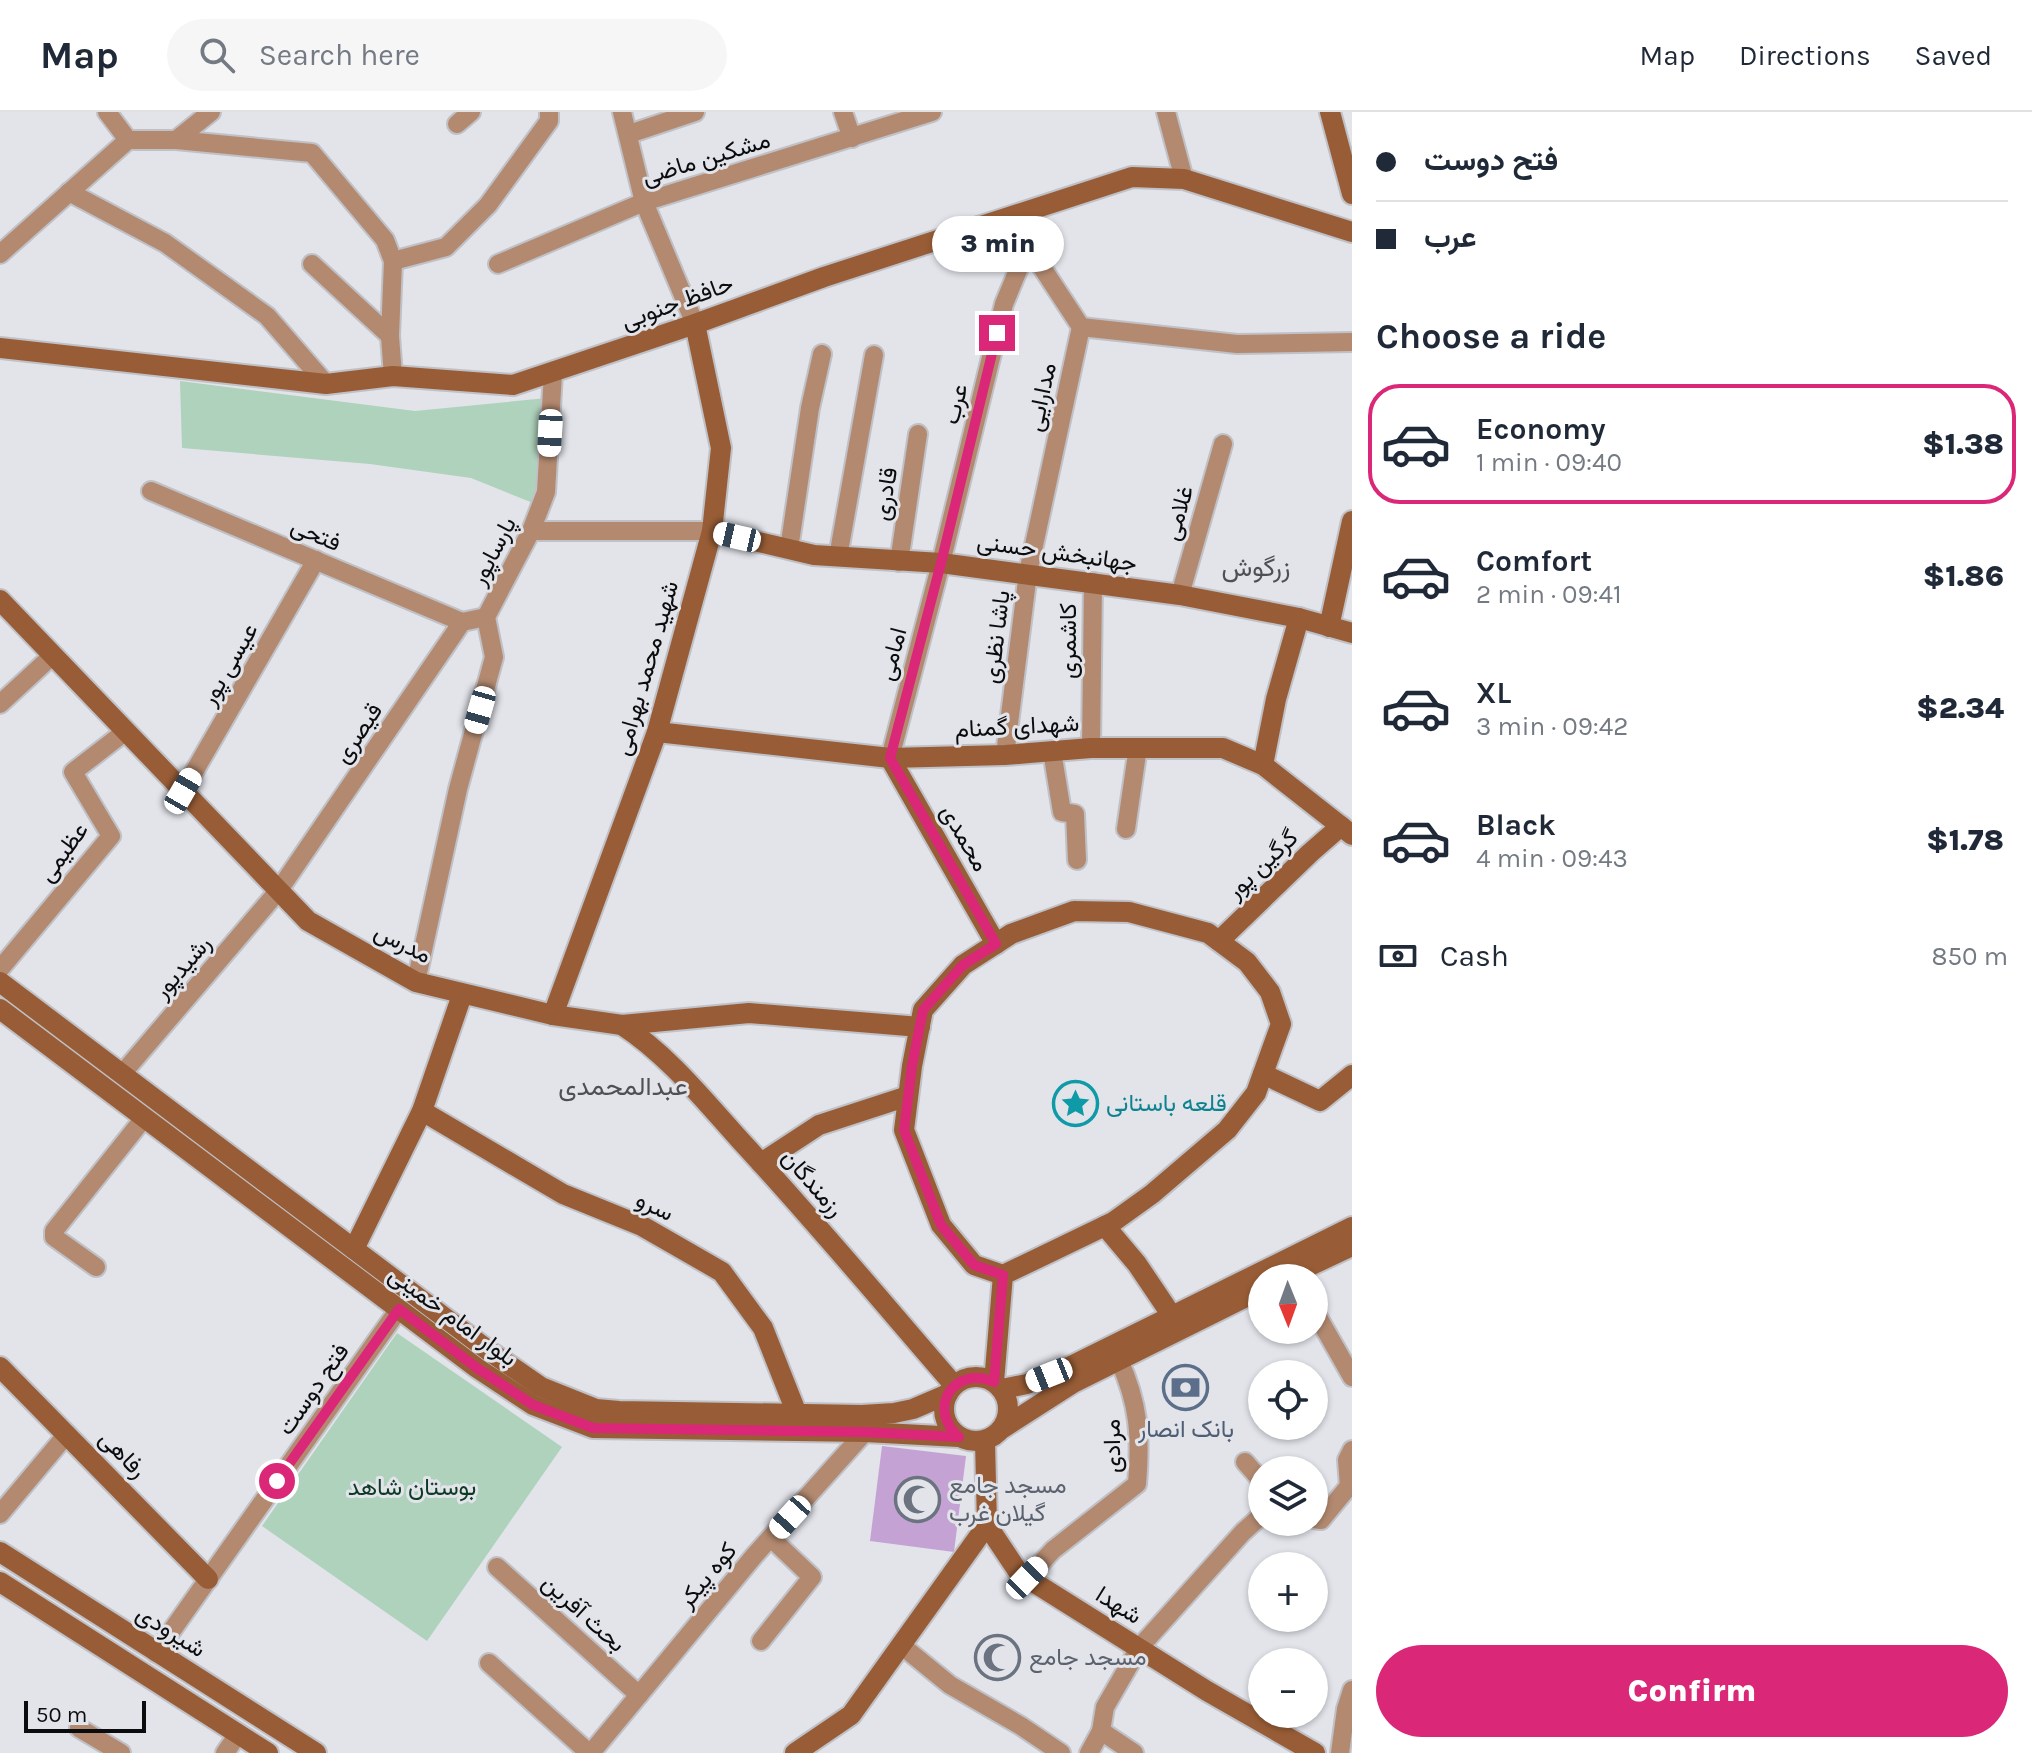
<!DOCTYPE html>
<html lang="en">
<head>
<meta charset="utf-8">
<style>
  body { margin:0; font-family:Karla,Vazirmatn,sans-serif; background:#f6f6f7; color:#1f2937; height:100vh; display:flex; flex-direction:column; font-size:30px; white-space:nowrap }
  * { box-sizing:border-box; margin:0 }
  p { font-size:26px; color:#747a83 }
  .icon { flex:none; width:44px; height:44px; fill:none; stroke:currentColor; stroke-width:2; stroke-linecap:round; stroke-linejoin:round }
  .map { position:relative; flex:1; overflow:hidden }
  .drawer { display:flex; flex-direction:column; background:#fff; width:680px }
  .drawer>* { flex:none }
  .guide { display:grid; align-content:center; height:176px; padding:0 24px; background:#fff }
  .needle { width:52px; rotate:179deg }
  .buttons { position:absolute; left:1248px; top:1152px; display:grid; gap:16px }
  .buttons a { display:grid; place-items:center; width:80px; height:80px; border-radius:50%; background:#fff; box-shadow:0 2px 6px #0004; font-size:40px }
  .scale { position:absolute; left:24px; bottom:20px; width:122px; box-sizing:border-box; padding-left:8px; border:4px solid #0b0c0e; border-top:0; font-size:22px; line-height:28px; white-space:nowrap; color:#0b0c0e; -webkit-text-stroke:6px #e2e4ea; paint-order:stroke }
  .end { position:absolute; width:36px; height:36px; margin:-18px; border:10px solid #db2777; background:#fff; box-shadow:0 0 0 4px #fff }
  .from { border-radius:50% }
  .bubble { position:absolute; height:56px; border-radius:28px; background:#fff; box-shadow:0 2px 6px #0004; font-size:26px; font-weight:800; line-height:56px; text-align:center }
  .car { position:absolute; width:24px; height:48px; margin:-24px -12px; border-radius:10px; box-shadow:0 0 6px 2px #0007; background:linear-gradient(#fff 24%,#345 0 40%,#fff 0 76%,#345 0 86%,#fff 0) }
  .guide b { display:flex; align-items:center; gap:28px; height:76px; font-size:30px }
  .guide b+b { border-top:2px solid #e0e1e3 }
  .guide i { width:20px; height:20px; background:#1f2937 }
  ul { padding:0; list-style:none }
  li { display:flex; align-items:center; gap:24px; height:120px; margin:0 16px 12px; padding:0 8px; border:4px solid transparent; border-radius:32px }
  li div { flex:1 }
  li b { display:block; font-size:30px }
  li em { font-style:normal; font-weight:800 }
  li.current { border-color:#db2777 }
  li>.icon { width:72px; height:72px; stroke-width:1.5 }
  h2 { padding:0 24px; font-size:36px; line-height:96px }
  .pay { display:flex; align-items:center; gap:20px; height:88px; padding:0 24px; font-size:30px }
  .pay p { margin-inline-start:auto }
  .cta { display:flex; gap:16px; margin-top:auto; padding:16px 24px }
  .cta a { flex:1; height:92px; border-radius:48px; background:#db2777; color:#fff; font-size:32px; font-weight:800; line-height:92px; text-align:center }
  header { display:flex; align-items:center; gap:48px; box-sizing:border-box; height:112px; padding:0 40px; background:#fff; border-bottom:2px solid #e0e1e3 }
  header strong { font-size:38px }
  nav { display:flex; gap:44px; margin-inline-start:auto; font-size:28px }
  .search { width:560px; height:72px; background:#f6f6f7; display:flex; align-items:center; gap:20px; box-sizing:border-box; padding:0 28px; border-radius:44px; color:#747a83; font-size:30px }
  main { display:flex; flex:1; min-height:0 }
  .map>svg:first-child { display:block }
</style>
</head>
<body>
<header>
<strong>Map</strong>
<div class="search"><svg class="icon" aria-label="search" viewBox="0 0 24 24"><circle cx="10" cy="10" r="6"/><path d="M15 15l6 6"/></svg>Search here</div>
<nav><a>Map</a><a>Directions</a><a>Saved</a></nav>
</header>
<main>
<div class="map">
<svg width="1352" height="1641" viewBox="0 0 1352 1641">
  <rect width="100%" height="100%" fill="#e2e4ea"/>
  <g fill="#afd2bc">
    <polygon points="180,269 415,299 557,285 538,393 471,366 370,352 182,336"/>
    <polygon points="397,1221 562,1335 427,1529 262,1414"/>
  </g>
  <polygon fill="#c4a2d4" points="882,1334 966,1344 954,1440 870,1429"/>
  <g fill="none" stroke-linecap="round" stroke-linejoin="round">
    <defs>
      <g id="street">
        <polyline points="107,0 128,28"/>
        <polyline points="622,0 644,90 695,212"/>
        <polyline points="843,0 852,26"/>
        <polyline points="1166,0 1184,67"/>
        <polyline points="457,12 471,0"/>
        <polyline points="629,22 695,0"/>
        <polyline points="176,28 211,0"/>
        <polyline points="69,80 165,131 267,204 326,272"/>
        <polyline points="0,142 128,28 176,28 312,41 385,128 393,149 390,224 393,264"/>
        <polyline points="393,149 446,135 488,93 549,9 549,0"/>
        <polyline points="312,152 390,224"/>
        <polyline points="498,152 644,90 932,0"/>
        <polyline points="1081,215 1237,232 1352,230"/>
        <polyline points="151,379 462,510"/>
        <polyline points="531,419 712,419"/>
        <polyline points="789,437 810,296 822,242"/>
        <polyline points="838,445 874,243"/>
        <polyline points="899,450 918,322"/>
        <polyline points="1180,483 1223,332"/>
        <polyline points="0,592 53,543"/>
        <polyline points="1091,636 1093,470"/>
        <polyline points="1052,639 1062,700 1075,702 1077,748"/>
        <polyline points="1005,643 1028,461 1081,215 1028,134"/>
        <polyline points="890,646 941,451 1004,192 1028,134 1022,101"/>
        <polyline points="183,679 316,448"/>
        <polyline points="1126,717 1138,635"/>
        <polyline points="0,857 111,724 73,660 126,619"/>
        <polyline points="416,870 458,677 494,545 486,505 531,419 546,380 553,261"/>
        <polyline points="122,962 279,778 462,510 486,505"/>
        <polyline points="96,1155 54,1125 54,1119 144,1006"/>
        <polyline points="1314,1198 1352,1265"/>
        <polyline points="1352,1338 1347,1348 1349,1374 1352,1376"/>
        <polyline points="1245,1350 1260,1367 1262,1383"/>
        <polyline points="0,1402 67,1322"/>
        <polyline points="1314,1407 1321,1408 1349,1374"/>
        <polyline points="497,1455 639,1583"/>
        <path d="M1027,1466L1053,1438L1137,1372C1141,1324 1139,1292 1119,1248"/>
        <polyline points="761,1529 812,1465 771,1426"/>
        <polyline points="901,1533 950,1573 1021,1614 1061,1641"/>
        <polyline points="156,1541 399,1197"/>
        <polyline points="489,1551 589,1641"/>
        <polyline points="79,1616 121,1641"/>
        <polyline points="1101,1619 1134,1641"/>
        <polyline points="225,1641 238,1622"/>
        <polyline points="591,1641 754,1444 865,1320"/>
        <polyline points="1089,1641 1101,1619 1105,1595 1139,1536 1243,1420 1262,1403"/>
        <polyline points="1340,1641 1346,1597 1352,1578"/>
      </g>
      <g id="secondary">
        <polyline points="1330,0 1352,82"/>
        <polyline points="0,236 326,272 393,264 513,273 695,212 824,165 1132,65 1184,67 1352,120"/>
        <polyline points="712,419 814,443 941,451 1180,483 1299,506 1352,521"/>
        <polyline points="0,488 308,809 416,870 553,903 622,913 749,901 920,915"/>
        <polyline points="1329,515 1352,409"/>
        <polyline points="657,620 890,646 1005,643 1091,636 1223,636 1263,653 1352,723"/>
        <polyline points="890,646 996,832"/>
        <polyline points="1263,653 1276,587 1299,506"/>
        <polyline points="1219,829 1310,741 1341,714"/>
        <polyline points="0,870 489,1239 541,1275 596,1297 619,1299 862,1303 894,1301 913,1297 948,1282"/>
        <polyline points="0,897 477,1256 533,1293 593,1316 865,1320 959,1325"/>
        <polyline points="553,903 657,620 712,419 721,336 695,212"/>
        <path d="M622,913C668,943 703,987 740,1028C814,1108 883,1191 954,1273"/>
        <polyline points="1263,962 1320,989 1352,963"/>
        <polyline points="422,999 563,1082 642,1114 722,1160 763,1216 797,1302"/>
        <polyline points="761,1051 819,1013 908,984"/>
        <polyline points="1105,1114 1137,1152 1172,1204"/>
        <polyline points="354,1137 422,999 462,883"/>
        <polyline points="1284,1166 1352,1134"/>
        <polyline points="0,1255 208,1467"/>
        <circle cx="976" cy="1297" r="32"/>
        <polyline points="994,1270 1003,1163 1113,1110 1152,1082 1227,1018 1256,981 1281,912 1270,880 1247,850 1208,821 1129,800 1074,799 1011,822 963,853 923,898 912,954 904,1018 941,1113 974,1153 1003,1163"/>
        <polyline points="1002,1277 1027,1272 1071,1254 1352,1115"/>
        <polyline points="1003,1316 1073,1271 1262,1177"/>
        <polyline points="985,1329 987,1413 1019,1461 1207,1579 1315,1641"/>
        <polyline points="0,1440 316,1641"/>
        <polyline points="0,1470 268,1641"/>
        <polyline points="795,1641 851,1603 987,1413"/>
      </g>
    </defs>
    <use href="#street" stroke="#c0c1c7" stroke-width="22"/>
    <use href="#secondary" stroke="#c0c1c7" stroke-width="24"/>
    <use href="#street" stroke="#b38a70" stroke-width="18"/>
    <use href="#secondary" stroke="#985d36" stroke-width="20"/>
  </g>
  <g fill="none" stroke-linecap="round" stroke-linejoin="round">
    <path stroke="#db2777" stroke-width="10" d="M277,1369L399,1197L477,1256L533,1293L593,1316L865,1320L959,1325C926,1296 954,1253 994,1270L1003,1163L974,1153L941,1113L904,1018L912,954L923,898L963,853L996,832L890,646L941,451L997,221"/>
  </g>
  <defs>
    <symbol id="sight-ring" viewBox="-11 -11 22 22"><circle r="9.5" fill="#e2e4ea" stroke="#0f9aa8" stroke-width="1.5"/><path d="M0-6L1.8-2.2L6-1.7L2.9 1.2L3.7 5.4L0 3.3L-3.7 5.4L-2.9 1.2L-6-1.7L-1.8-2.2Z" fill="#0f9aa8"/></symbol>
    <symbol id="bank-ring" viewBox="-11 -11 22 22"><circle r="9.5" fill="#e2e4ea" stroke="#5c6f8a" stroke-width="1.5"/><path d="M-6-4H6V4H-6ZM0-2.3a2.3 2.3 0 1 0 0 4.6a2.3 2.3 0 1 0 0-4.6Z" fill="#5c6f8a"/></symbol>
    <symbol id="mosque-ring" viewBox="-11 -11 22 22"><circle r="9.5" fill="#e2e4ea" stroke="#6b7280" stroke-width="1.5"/><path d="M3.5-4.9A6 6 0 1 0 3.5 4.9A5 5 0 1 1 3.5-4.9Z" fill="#6b7280"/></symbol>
  </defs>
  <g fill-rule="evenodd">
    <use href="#sight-ring" x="1050" y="966" width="51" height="51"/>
    <use href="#bank-ring" x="1160" y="1250" width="51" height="51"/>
    <use href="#mosque-ring" x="892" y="1362" width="51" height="51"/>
    <use href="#mosque-ring" x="972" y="1520" width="51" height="51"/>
  </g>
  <g text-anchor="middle" stroke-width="6" stroke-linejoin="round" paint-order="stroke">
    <g font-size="24" fill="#0b0c0e" stroke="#e2e4ea">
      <text transform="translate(706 46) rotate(-17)" y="8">مشکین ماضی</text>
      <text transform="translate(677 190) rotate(-20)" y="8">حافظ جنوبی</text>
      <text transform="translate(1041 285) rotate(-78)" y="8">مدارایی</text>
      <text transform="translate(955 292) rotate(-76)" y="8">عرب</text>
      <text transform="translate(885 382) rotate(-81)" y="8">قادری</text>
      <text transform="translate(1178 401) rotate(-74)" y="8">غلامی</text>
      <text transform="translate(316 422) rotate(23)" y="8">فتحی</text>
      <text transform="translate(493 439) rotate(-63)" y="8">پارساپور</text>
      <text transform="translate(1057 440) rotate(8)" y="8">جهانبخش حسنی</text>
      <text transform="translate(996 525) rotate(-83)" y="8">پاشا نظری</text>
      <text transform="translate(1068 529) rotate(-90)" y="8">کاشمری</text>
      <text transform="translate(892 542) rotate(-75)" y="8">امامی</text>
      <text transform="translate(229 552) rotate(-60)" y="8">عیسی پور</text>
      <text transform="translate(646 556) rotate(-74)" y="8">شهید محمد بهرامی</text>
      <text transform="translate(1017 614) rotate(-3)" y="8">شهدای گمنام</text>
      <text transform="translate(358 621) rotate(-56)" y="8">قیصری</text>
      <text transform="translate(965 726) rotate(60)" y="8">محمدی</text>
      <text transform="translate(63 740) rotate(-54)" y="8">عظیمی</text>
      <text transform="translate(1262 752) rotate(-44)" y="8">گرگین پور</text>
      <text transform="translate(403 831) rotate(27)" y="8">مدرس</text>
      <text transform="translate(182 855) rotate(-49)" y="8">رشیدپور</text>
      <text transform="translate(813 1071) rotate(49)" y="8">رزمندگان</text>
      <text transform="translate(655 1094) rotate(26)" y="8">سرو</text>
      <text transform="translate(453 1204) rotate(36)" y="8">بلوار امام خمینی</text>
      <text transform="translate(313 1277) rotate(-55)" y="8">فتح دوست</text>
      <text transform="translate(1112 1334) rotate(-91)" y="8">مرادی</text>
      <text transform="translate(123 1342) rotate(46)" y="8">رفاهی</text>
      <text transform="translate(707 1463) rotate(-50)" y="8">کوه پیکر</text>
      <text transform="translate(1119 1493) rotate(32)" y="8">شهدا</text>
      <text transform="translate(584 1501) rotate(42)" y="8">بحث آفرین</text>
      <text transform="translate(171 1519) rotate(32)" y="8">شیرودی</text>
    </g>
    <g font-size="24" fill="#0d838f" stroke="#e2e4ea" text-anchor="start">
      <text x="1106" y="999">قلعه باستانی</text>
    </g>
    <g font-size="24" fill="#4e5e75" stroke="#e2e4ea">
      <text x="1186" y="1325">بانک انصار</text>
    </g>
    <g font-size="24" fill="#5b616d" stroke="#e2e4ea" text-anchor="start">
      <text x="949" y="1381">مسجد جامع<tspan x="949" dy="28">گیلان غرب</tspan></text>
      <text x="1029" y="1553">مسجد جامع</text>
    </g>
    <g font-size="24" fill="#0b3b24" stroke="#e2e4ea">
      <text x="412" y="1383">بوستان شاهد</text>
    </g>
    <g font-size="26" fill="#4e5055" stroke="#e2e4ea">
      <text x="1256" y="464">زرگوش</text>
      <text x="623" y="983">عبدالمحمدی</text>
    </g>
  </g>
</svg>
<div class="buttons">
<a><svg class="needle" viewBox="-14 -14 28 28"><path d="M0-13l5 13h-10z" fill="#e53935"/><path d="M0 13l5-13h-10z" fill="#747a83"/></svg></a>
<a><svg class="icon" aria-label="locate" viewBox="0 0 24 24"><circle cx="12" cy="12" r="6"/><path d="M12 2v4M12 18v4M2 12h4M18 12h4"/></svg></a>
<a><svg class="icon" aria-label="layers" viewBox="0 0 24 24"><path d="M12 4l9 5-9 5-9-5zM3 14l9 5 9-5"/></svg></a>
<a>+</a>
<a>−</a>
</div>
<div class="scale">50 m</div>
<i class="end from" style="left:277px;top:1369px"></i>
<i class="end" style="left:997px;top:221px"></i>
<div class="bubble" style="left:932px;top:104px;width:132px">3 min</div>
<i class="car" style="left:550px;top:321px;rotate:183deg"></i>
<i class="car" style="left:737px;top:425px;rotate:283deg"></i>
<i class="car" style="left:480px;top:598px;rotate:196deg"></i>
<i class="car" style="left:183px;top:679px;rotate:30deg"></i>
<i class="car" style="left:1049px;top:1263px;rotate:248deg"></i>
<i class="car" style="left:790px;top:1405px;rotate:222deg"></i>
<i class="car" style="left:1027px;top:1466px;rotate:44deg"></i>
</div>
<section class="drawer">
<div class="guide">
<b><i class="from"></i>فتح دوست</b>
<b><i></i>عرب</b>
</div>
<h2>Choose a ride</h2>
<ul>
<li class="current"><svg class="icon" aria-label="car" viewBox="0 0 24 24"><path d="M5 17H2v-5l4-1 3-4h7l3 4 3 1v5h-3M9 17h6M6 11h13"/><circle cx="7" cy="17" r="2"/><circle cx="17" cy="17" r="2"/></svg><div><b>Economy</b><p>1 min · 09:40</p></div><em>$1.38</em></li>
<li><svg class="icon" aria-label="car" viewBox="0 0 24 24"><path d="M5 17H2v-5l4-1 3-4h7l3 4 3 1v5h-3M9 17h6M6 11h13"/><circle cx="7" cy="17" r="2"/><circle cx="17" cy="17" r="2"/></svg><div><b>Comfort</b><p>2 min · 09:41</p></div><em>$1.86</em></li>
<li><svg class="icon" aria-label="car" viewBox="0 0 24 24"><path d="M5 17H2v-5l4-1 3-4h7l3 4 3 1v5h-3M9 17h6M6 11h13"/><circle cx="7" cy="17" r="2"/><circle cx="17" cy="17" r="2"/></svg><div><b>XL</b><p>3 min · 09:42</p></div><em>$2.34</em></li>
<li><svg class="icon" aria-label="car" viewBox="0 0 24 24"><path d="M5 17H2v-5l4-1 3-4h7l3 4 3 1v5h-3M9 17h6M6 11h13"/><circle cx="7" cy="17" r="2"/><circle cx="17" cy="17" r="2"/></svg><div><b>Black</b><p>4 min · 09:43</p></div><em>$1.78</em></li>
</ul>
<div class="pay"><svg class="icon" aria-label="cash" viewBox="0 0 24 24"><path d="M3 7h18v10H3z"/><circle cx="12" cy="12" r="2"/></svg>Cash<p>850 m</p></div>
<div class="cta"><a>Confirm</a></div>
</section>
</main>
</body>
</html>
